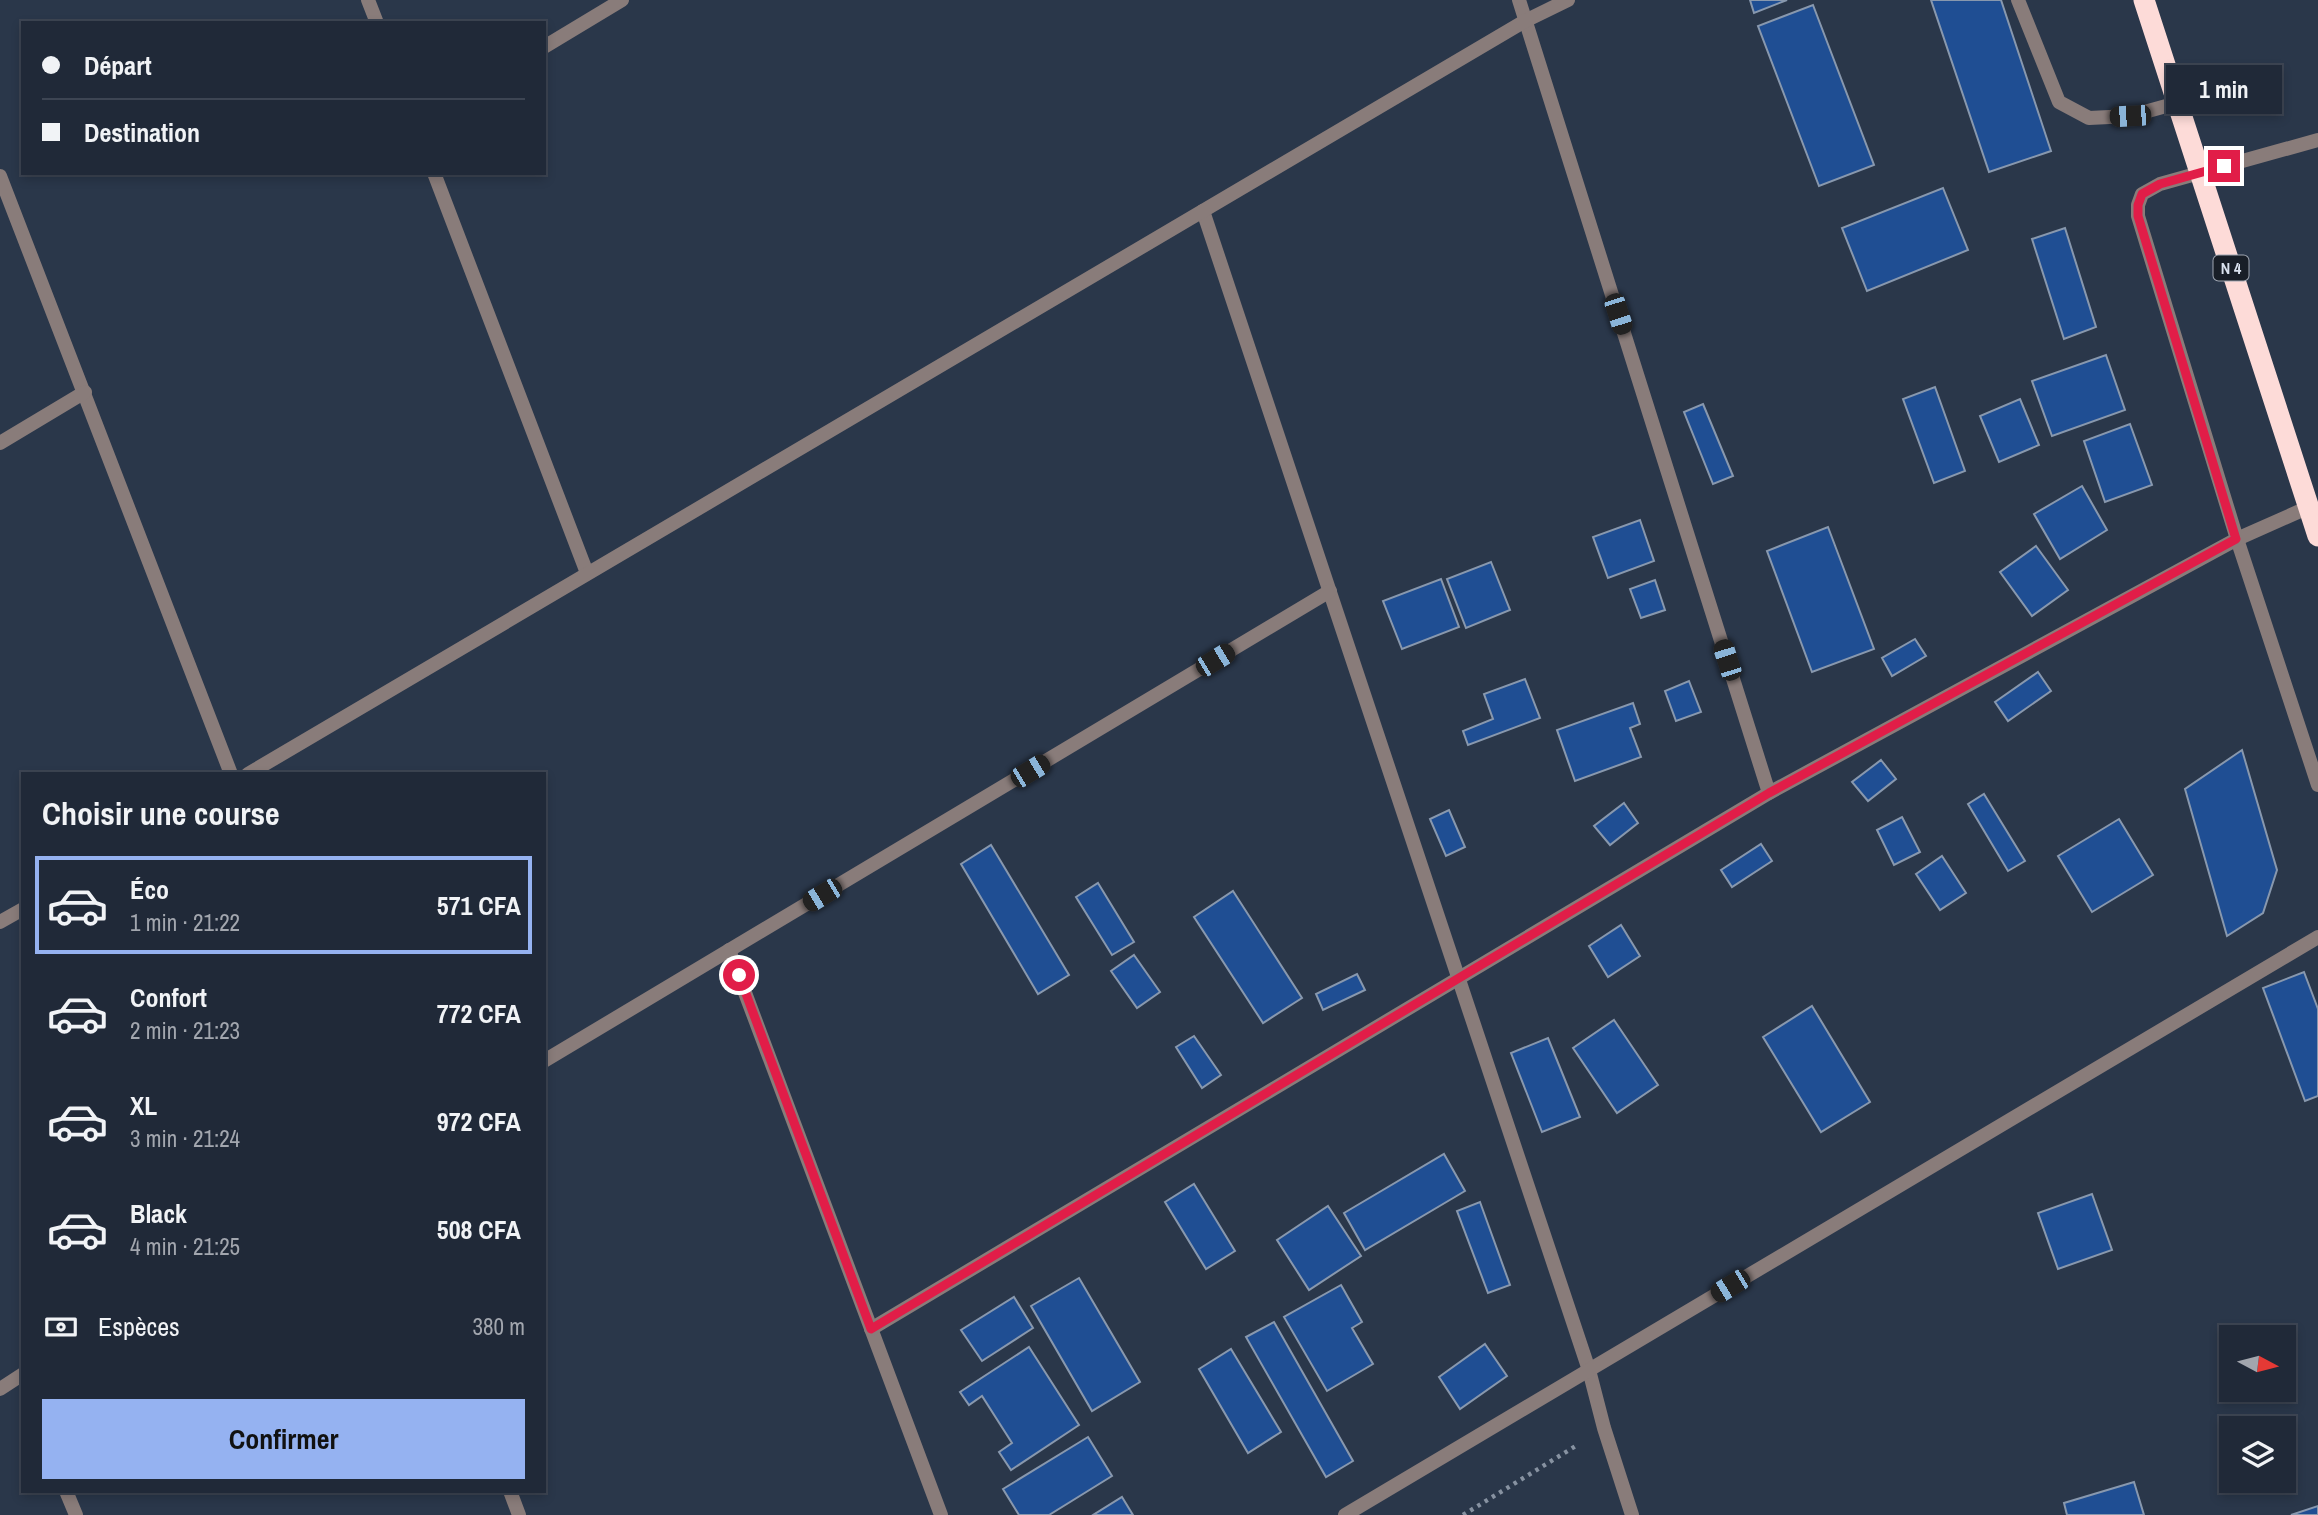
<!DOCTYPE html>
<html lang="fr">
<head>
<meta charset="utf-8">
<style>
  body { margin:0; font-family:"Archivo Narrow",sans-serif; background:#2d3543; color:#f1f3f6; height:100vh; display:flex; flex-direction:column; font-size:26px; white-space:nowrap }
  * { box-sizing:border-box; margin:0 }
  p { font-size:23px; color:#a2a6ae }
  .icon { flex:none; width:38px; height:38px; fill:none; stroke:currentColor; stroke-width:2; stroke-linecap:round; stroke-linejoin:round }
  .map { position:relative; flex:1; overflow:hidden }
  .details { position:absolute; left:21px; top:772px; width:525px; height:721px; display:flex; flex-direction:column; background:#202938; border-radius:0px; box-shadow:0 4px 10px #0003,0 0 0 2px #3d4553 }
  .details>* { flex:none }
  .guide { position:absolute; left:21px; top:21px; width:525px; height:154px; border-radius:0px; box-shadow:0 4px 10px #0003,0 0 0 2px #3d4553; display:grid; align-content:center; height:154px; padding:0 21px; background:#202938 }
  .needle { width:46px; rotate:97deg }
  .controls { position:absolute; left:2219px; top:1325px; display:grid; gap:14px }
  .controls a { display:grid; place-items:center; width:77px; height:77px; border-radius:0px; background:#202938; box-shadow:0 4px 10px #0003,0 0 0 2px #3d4553; font-size:35px }
  .end { position:absolute; width:32px; height:32px; margin:-16px; border:9px solid #e11d48; background:#fff; box-shadow:0 0 0 4px #fff }
  .from { border-radius:50% }
  .bubble { position:absolute; height:49px; border-radius:0px; background:#202938; box-shadow:0 4px 10px #0003,0 0 0 2px #3d4553; font-size:23px; font-weight:700; line-height:49px; text-align:center }
  .car { position:absolute; width:21px; height:42px; margin:-21px -10px; border-radius:9px; box-shadow:0 0 5px 2px #0007; background:linear-gradient(#222 24%,#8ab4d8 0 40%,#222 0 76%,#8ab4d8 0 86%,#222 0) }
  .guide b { display:flex; align-items:center; gap:24px; height:66px; font-size:26px }
  .guide b+b { border-top:2px solid #3d4553 }
  .guide i { width:18px; height:18px; background:#f1f3f6 }
  ul { padding:0; list-style:none }
  li { display:flex; align-items:center; gap:21px; height:98px; margin:0 14px 10px; padding:0 7px; border:4px solid transparent; border-radius:0px }
  li div { flex:1 }
  li b { display:block; font-size:26px }
  li em { font-style:normal; font-weight:700 }
  li.current { border-color:#95b2f1 }
  li>.icon { width:63px; height:63px; stroke-width:1.5 }
  h2 { padding:0 21px; font-size:32px; line-height:84px }
  .pay { display:flex; align-items:center; gap:18px; height:77px; padding:0 21px; font-size:26px }
  .pay p { margin-inline-start:auto }
  .button { display:flex; gap:14px; margin-top:auto; padding:14px 21px }
  .button a { flex:1; height:80px; border-radius:0px; background:#95b2f1; color:#111; font-size:28px; font-weight:700; line-height:80px; text-align:center }
  .map>svg:first-child { display:block }
</style>
</head>
<body>
<div class="map">
<svg width="2318" height="1515" viewBox="0 0 2318 1515">
  <rect width="100%" height="100%" fill="#2a374a"/>
  <g fill="#1f4e93" stroke="#8898ae" stroke-width="2">
    <polygon points="1750,0 1787,0 1754,13"/>
    <polygon points="1931,0 2001,0 2051,151 1989,172"/>
    <polygon points="1813,5 1874,165 1819,186 1758,26"/>
    <polygon points="1943,188 1968,250 1867,291 1842,228"/>
    <polygon points="2065,228 2096,327 2064,339 2032,239"/>
    <polygon points="2106,355 2125,410 2052,436 2032,381"/>
    <polygon points="1935,387 1965,471 1934,483 1903,399"/>
    <polygon points="2020,399 2039,445 1999,462 1980,416"/>
    <polygon points="1703,404 1733,476 1713,484 1684,412"/>
    <polygon points="2130,424 2152,485 2105,502 2084,441"/>
    <polygon points="2082,486 2107,530 2060,559 2034,514"/>
    <polygon points="1640,520 1654,561 1608,578 1593,537"/>
    <polygon points="1828,527 1874,649 1812,672 1767,551"/>
    <polygon points="2036,546 2068,590 2032,616 2000,572"/>
    <polygon points="1491,562 1510,610 1466,628 1447,579"/>
    <polygon points="1441,579 1459,627 1402,649 1383,601"/>
    <polygon points="1655,580 1665,610 1641,618 1630,589"/>
    <polygon points="1915,639 1926,656 1892,676 1882,658"/>
    <polygon points="2038,672 2051,691 2008,721 1995,702"/>
    <polygon points="1525,679 1540,718 1468,745 1463,731 1493,719 1484,694"/>
    <polygon points="1689,681 1701,712 1676,721 1665,691"/>
    <polygon points="1633,703 1640,724 1630,728 1641,757 1575,781 1557,730"/>
    <polygon points="2242,750 2277,870 2263,913 2227,936 2185,789"/>
    <polygon points="1881,760 1896,779 1868,801 1852,782"/>
    <polygon points="1984,794 2025,861 2008,871 1968,804"/>
    <polygon points="1624,803 1638,823 1610,845 1594,826"/>
    <polygon points="1449,810 1465,847 1446,856 1430,819"/>
    <polygon points="1902,817 1920,852 1894,865 1877,830"/>
    <polygon points="2119,819 2153,875 2092,912 2058,856"/>
    <polygon points="1761,844 1772,861 1732,887 1721,870"/>
    <polygon points="991,845 1069,975 1038,994 961,864"/>
    <polygon points="1942,856 1966,893 1940,910 1916,874"/>
    <polygon points="1098,883 1134,942 1112,955 1076,897"/>
    <polygon points="1233,891 1302,998 1263,1023 1194,917"/>
    <polygon points="1621,925 1640,956 1608,977 1589,946"/>
    <polygon points="1134,955 1160,992 1137,1008 1111,971"/>
    <polygon points="2304,972 2318,1009 2318,1096 2305,1101 2263,988"/>
    <polygon points="1357,974 1365,990 1323,1010 1316,994"/>
    <polygon points="1812,1006 1870,1102 1821,1132 1763,1037"/>
    <polygon points="1614,1020 1658,1085 1617,1113 1573,1048"/>
    <polygon points="1194,1036 1221,1075 1202,1088 1176,1047"/>
    <polygon points="1548,1038 1580,1117 1542,1132 1511,1053"/>
    <polygon points="1444,1154 1465,1191 1365,1250 1344,1213"/>
    <polygon points="1194,1184 1235,1251 1206,1269 1165,1202"/>
    <polygon points="2092,1194 2112,1250 2058,1269 2038,1213"/>
    <polygon points="1480,1202 1510,1285 1488,1293 1457,1211"/>
    <polygon points="1328,1206 1361,1256 1309,1290 1277,1240"/>
    <polygon points="1079,1278 1140,1382 1092,1411 1031,1306"/>
    <polygon points="1341,1285 1362,1322 1352,1328 1373,1364 1327,1391 1284,1317"/>
    <polygon points="1014,1297 1033,1328 982,1361 961,1330"/>
    <polygon points="1274,1322 1353,1461 1326,1477 1246,1337"/>
    <polygon points="1485,1344 1507,1376 1460,1409 1439,1377"/>
    <polygon points="1029,1347 1079,1425 1011,1470 999,1452 1012,1443 982,1396 969,1405 960,1392"/>
    <polygon points="1231,1349 1281,1432 1248,1453 1199,1369"/>
    <polygon points="1088,1437 1112,1476 1049,1515 1019,1515 1003,1489"/>
    <polygon points="2134,1482 2144,1515 2067,1515 2064,1503"/>
    <polygon points="1122,1497 1133,1515 1093,1515"/>
    <polygon points="2318,1506 2318,1515 2291,1515"/>
  </g>
  <g fill="none" stroke-linecap="round" stroke-linejoin="round">
    <polyline stroke="#8792a1" stroke-width="4.5" stroke-dasharray="3.5 5" stroke-linecap="butt" points="1463,1515 1579,1444"/>
    <polyline stroke="#897c7a" stroke-width="14" points="2018,0 2059,102 2089,118 2130,116 2177,103"/>
    <g stroke="#897c7a" stroke-width="14">
      <polyline points="368,0 377,23"/>
      <polyline points="1519,0 1769,793"/>
      <polyline points="544,47 622,0"/>
      <polyline points="2318,140 2160,184 2142,194 2138,205 2138,216 2237,539 2318,785"/>
      <polyline points="434,173 587,573"/>
      <polyline points="0,176 231,774"/>
      <polyline points="1203,211 1589,1370 1604,1428 1632,1515"/>
      <polyline points="0,443 85,392"/>
      <polyline points="248,774 1525,21 1568,0"/>
      <polyline points="0,922 23,909"/>
      <polyline points="729,950 941,1515"/>
      <polyline points="544,1061 1330,591"/>
      <polyline points="871,1329 1769,793 2237,539 2309,507"/>
      <polyline points="0,1389 23,1374"/>
      <polyline points="66,1491 76,1515"/>
      <polyline points="510,1491 519,1515"/>
      <polyline points="1345,1515 2318,937"/>
    </g>
    <polyline stroke="#fddbd8" stroke-width="21" points="2144,0 2318,536"/>
  </g>
  <g fill="none" stroke-linecap="round" stroke-linejoin="round">
    <polyline stroke="#e11d48" stroke-width="9" points="739,975 871,1329 1769,793 2236,539 2138,216 2138,205 2142,194 2160,184 2224,166"/>
  </g>
  <g text-anchor="middle" stroke-width="7" stroke-linejoin="round" paint-order="stroke">
    <rect fill="#181e27" stroke="#9fa6b2" stroke-width="2" x="2213.5" y="255.5" width="35" height="25" rx="5"/>
    <g font-size="16" font-weight="bold" fill="#d9e1ee">
      <text x="2231" y="274">N 4</text>
    </g>
  </g>
</svg>
<div class="controls">
<a><svg class="needle" viewBox="-14 -14 28 28"><path d="M0-13l5 13h-10z" fill="#e53935"/><path d="M0 13l5-13h-10z" fill="#a2a6ae"/></svg></a>
<a><svg class="icon" aria-label="layers" viewBox="0 0 24 24"><path d="M12 4l9 5-9 5-9-5zM3 14l9 5 9-5"/></svg></a>
</div>
<i class="end from" style="left:739px;top:975px"></i>
<i class="end" style="left:2224px;top:166px"></i>
<div class="bubble" style="left:2166px;top:65px;width:116px">1 min</div>
<i class="car" style="left:2130px;top:116px;rotate:267deg"></i>
<i class="car" style="left:1618px;top:314px;rotate:162deg"></i>
<i class="car" style="left:1215px;top:660px;rotate:59deg"></i>
<i class="car" style="left:1727px;top:660px;rotate:342deg"></i>
<i class="car" style="left:1030px;top:771px;rotate:59deg"></i>
<i class="car" style="left:822px;top:895px;rotate:239deg"></i>
<i class="car" style="left:1730px;top:1286px;rotate:239deg"></i>
<div class="guide">
<b><i class="from"></i>Départ</b>
<b><i></i>Destination</b>
</div>
<section class="details">
<h2>Choisir une course</h2>
<ul>
<li class="current"><svg class="icon" aria-label="car" viewBox="0 0 24 24"><path d="M5 17H2v-5l4-1 3-4h7l3 4 3 1v5h-3M9 17h6M6 11h13"/><circle cx="7" cy="17" r="2"/><circle cx="17" cy="17" r="2"/></svg><div><b>Éco</b><p>1 min · 21:22</p></div><em>571 CFA</em></li>
<li><svg class="icon" aria-label="car" viewBox="0 0 24 24"><path d="M5 17H2v-5l4-1 3-4h7l3 4 3 1v5h-3M9 17h6M6 11h13"/><circle cx="7" cy="17" r="2"/><circle cx="17" cy="17" r="2"/></svg><div><b>Confort</b><p>2 min · 21:23</p></div><em>772 CFA</em></li>
<li><svg class="icon" aria-label="car" viewBox="0 0 24 24"><path d="M5 17H2v-5l4-1 3-4h7l3 4 3 1v5h-3M9 17h6M6 11h13"/><circle cx="7" cy="17" r="2"/><circle cx="17" cy="17" r="2"/></svg><div><b>XL</b><p>3 min · 21:24</p></div><em>972 CFA</em></li>
<li><svg class="icon" aria-label="car" viewBox="0 0 24 24"><path d="M5 17H2v-5l4-1 3-4h7l3 4 3 1v5h-3M9 17h6M6 11h13"/><circle cx="7" cy="17" r="2"/><circle cx="17" cy="17" r="2"/></svg><div><b>Black</b><p>4 min · 21:25</p></div><em>508 CFA</em></li>
</ul>
<div class="pay"><svg class="icon" aria-label="cash" viewBox="0 0 24 24"><path d="M3 7h18v10H3z"/><circle cx="12" cy="12" r="2"/></svg>Espèces<p>380 m</p></div>
<div class="button"><a>Confirmer</a></div>
</section>
</div>
</body>
</html>
